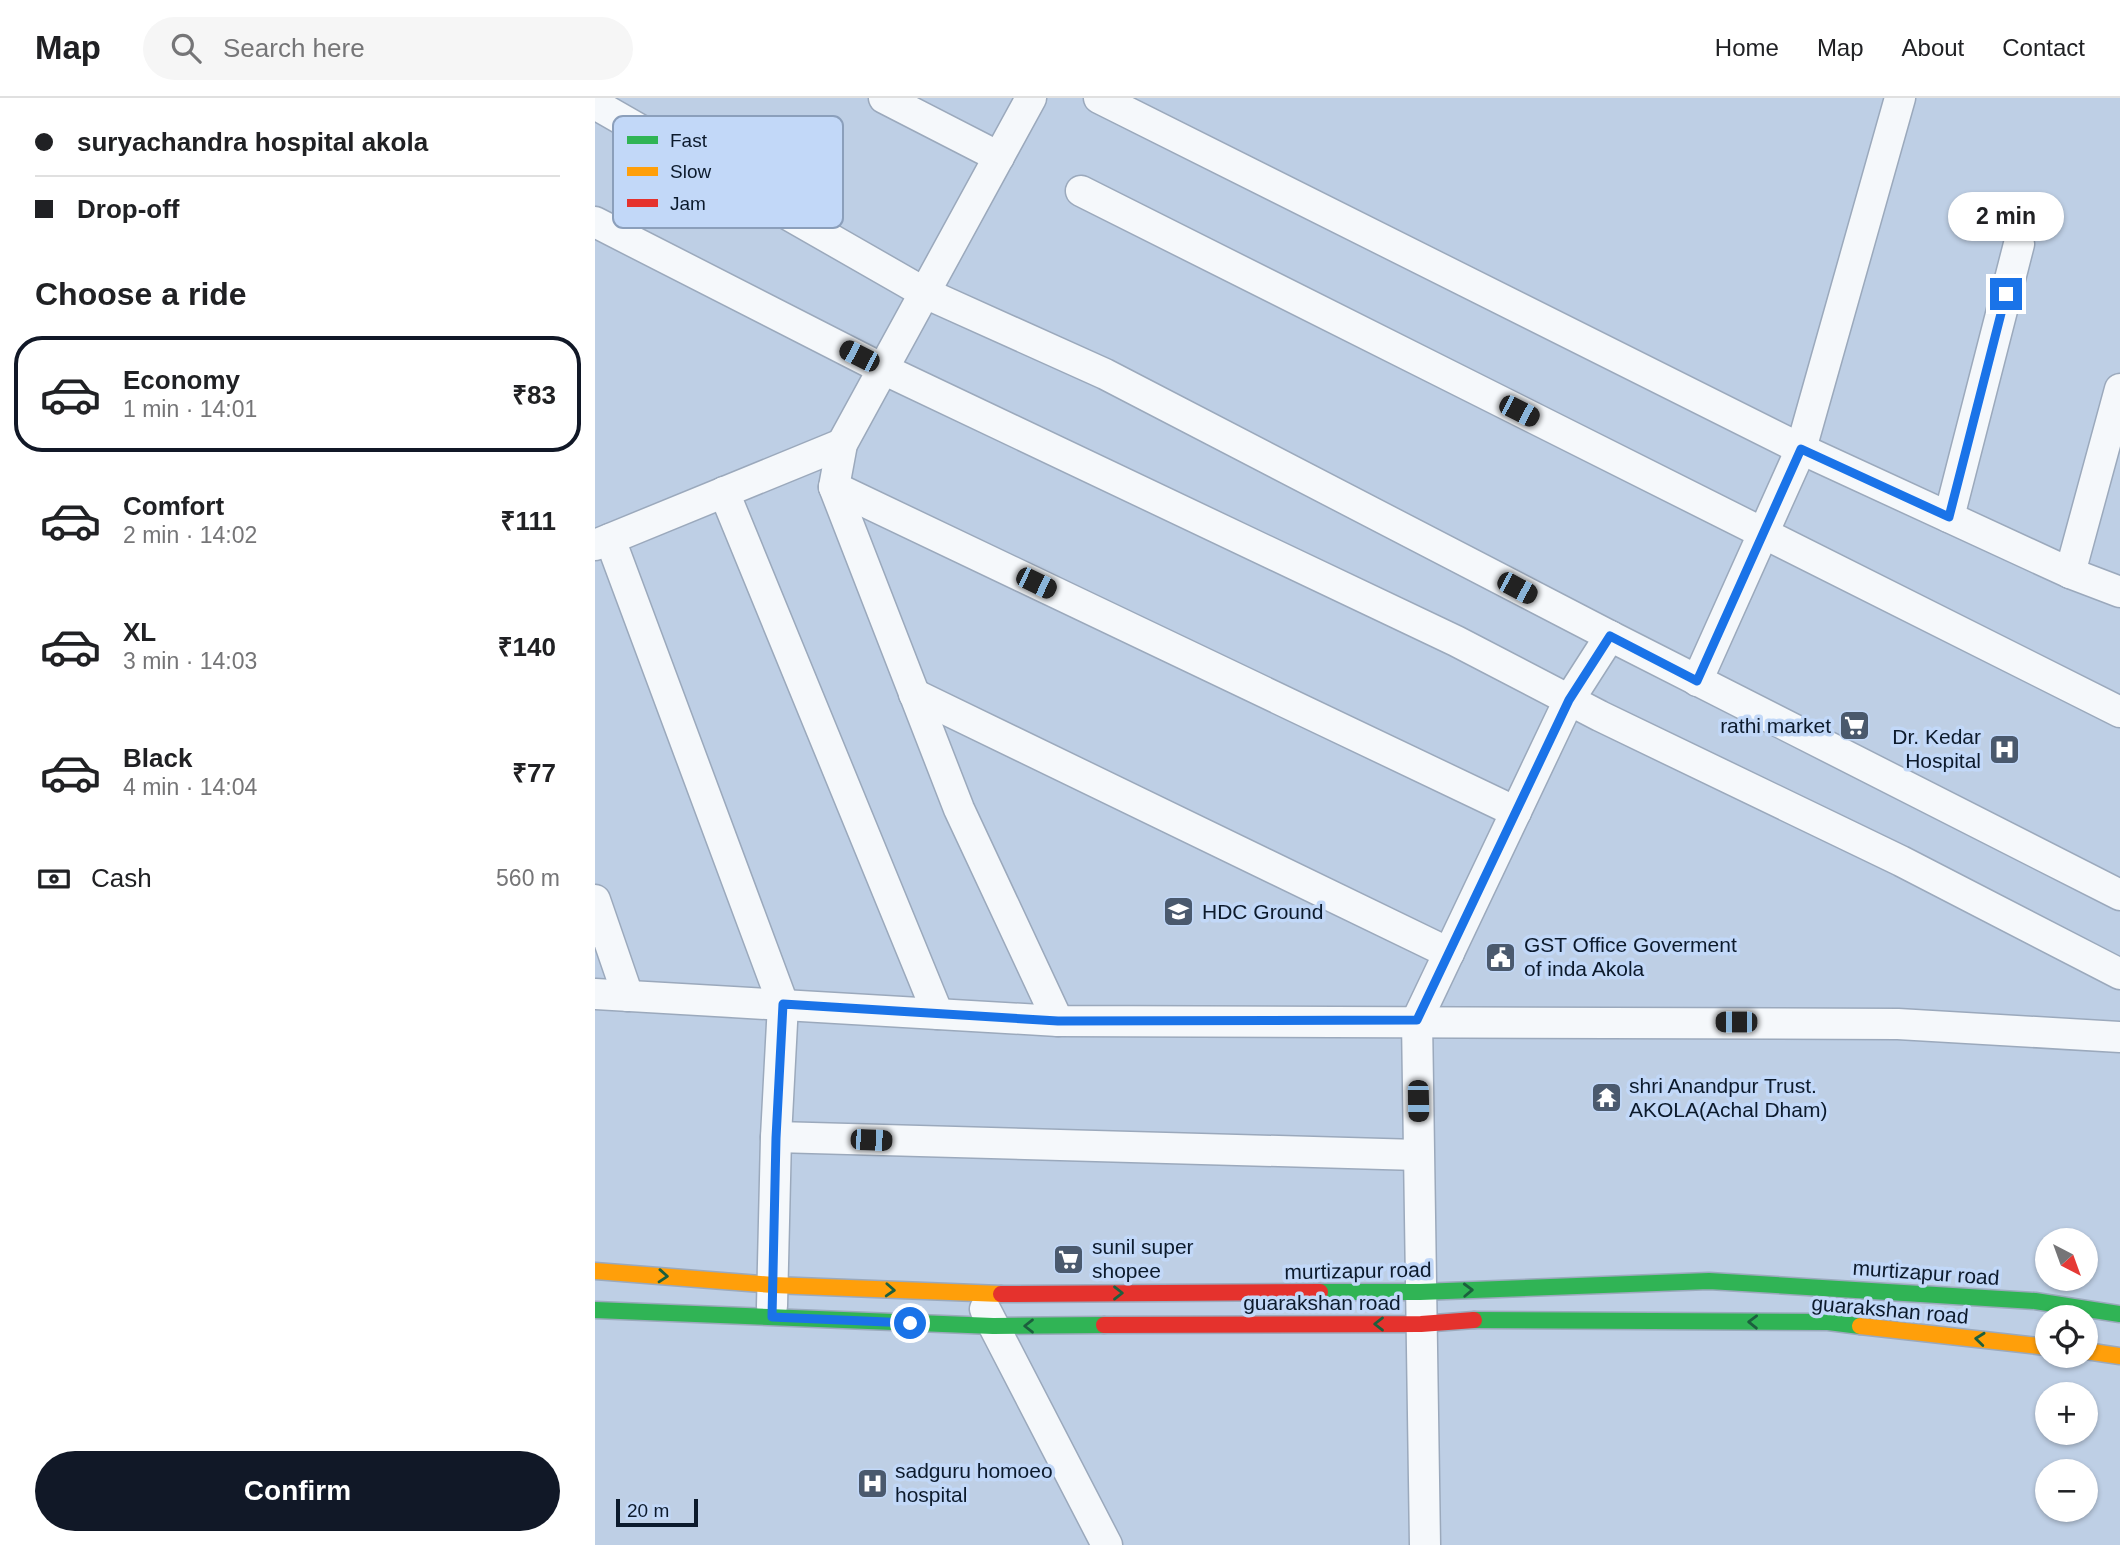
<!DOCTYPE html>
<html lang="en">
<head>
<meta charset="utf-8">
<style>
  body { margin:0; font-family:Helvetica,sans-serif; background:#f6f6f6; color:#202124; height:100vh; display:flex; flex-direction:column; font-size:26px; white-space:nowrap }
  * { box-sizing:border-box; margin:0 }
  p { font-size:23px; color:#757577 }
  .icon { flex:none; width:38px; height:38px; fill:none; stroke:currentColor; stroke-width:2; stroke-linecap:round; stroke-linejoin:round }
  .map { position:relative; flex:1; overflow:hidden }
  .sheet { display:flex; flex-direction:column; background:#fff; width:595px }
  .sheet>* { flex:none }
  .guide { display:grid; align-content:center; height:154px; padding:0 35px; background:#fff }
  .needle { width:46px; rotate:139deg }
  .controls { position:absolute; left:1440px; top:1130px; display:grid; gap:14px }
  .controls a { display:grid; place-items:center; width:63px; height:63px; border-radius:50%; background:#fff; box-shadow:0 2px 5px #0004; font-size:35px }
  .scale { position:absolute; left:21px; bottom:18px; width:82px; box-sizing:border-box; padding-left:7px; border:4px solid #0c1a2c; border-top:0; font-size:19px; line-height:24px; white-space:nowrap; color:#0c1a2c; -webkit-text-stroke:5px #c2d8f8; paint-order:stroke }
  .end { position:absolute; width:32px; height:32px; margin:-16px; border:9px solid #1a73e8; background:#fff; box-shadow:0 0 0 4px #fff }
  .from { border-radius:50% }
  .bubble { position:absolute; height:49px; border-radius:24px; background:#fff; box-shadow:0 2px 5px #0004; font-size:23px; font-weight:600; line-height:49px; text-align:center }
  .car { position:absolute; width:21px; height:42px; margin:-21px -10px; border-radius:9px; box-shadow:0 0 5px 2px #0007; background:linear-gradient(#222 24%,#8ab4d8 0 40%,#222 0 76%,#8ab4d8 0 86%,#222 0) }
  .guide b { display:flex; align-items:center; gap:24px; height:66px; font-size:26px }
  .guide b+b { border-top:2px solid #e0e0e0 }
  .guide i { width:18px; height:18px; background:#202124 }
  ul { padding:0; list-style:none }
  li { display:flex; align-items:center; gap:21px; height:116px; margin:0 14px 10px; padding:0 21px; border:4px solid transparent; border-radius:28px }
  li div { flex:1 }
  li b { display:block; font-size:26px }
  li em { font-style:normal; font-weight:600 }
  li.on { border-color:#111827 }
  li>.icon { width:63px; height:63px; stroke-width:1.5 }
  h2 { padding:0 35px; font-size:32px; line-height:84px }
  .pay { display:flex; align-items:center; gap:18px; height:77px; padding:0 35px; font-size:26px }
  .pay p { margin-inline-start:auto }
  .cta { display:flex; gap:14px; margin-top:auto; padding:14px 35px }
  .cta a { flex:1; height:80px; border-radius:42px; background:#111827; color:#fff; font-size:28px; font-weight:600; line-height:80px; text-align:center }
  header { display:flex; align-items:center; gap:42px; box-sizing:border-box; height:98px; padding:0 35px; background:#fff; border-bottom:2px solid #e0e0e0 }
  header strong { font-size:33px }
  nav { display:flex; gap:38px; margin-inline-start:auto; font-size:24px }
  .search { width:490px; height:63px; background:#f6f6f6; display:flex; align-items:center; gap:18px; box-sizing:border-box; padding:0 24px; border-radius:38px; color:#757577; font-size:26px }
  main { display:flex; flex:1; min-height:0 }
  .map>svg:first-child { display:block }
</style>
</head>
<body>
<header>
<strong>Map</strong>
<div class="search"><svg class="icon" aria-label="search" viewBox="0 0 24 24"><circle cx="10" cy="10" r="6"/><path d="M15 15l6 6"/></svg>Search here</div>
<nav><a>Home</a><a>Map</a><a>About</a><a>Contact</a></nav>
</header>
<main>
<section class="sheet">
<div class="guide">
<b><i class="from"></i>suryachandra hospital akola</b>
<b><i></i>Drop-off</b>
</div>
<h2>Choose a ride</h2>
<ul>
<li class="on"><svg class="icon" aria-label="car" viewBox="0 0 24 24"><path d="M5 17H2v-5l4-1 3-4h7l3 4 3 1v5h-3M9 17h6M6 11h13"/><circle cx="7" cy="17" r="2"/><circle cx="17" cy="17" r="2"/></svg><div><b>Economy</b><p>1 min · 14:01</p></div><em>₹83</em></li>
<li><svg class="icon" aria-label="car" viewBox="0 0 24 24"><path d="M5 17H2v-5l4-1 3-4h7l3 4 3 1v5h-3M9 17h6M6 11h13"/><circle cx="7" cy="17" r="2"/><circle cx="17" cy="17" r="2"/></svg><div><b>Comfort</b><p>2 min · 14:02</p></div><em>₹111</em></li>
<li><svg class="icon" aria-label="car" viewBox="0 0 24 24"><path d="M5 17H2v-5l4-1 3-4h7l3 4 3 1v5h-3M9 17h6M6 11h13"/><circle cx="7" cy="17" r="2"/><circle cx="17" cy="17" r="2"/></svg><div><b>XL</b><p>3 min · 14:03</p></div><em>₹140</em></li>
<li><svg class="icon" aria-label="car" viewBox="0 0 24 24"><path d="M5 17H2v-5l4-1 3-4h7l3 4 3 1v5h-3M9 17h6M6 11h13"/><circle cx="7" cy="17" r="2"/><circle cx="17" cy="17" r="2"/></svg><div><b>Black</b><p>4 min · 14:04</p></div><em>₹77</em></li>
</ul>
<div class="pay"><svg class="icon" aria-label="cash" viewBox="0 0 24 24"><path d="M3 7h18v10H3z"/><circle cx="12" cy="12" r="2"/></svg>Cash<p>560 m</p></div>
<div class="cta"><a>Confirm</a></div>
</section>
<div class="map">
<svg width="1525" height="1447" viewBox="0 0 1525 1447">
  <rect width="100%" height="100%" fill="#becfe5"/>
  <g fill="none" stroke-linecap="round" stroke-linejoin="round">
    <defs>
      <g id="street">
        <polyline points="289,0 404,59"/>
        <polyline points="436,0 247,346 239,389 364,711 463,923"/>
        <polyline points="504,0 1206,351 1475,475 1525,494"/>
        <polyline points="0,6 330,195 510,276 1015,538 1525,797"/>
        <polyline points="486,93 1525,614"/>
        <polyline points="0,124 288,271 861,543 1005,618 1306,763 1525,876"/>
        <polyline points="239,389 921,714"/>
        <polyline points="129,394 343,916"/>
        <polyline points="1354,419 1424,146"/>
        <polyline points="15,441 188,906 181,1039 177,1208"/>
        <polyline points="0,447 247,346"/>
        <polyline points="1475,475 1525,291"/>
        <polyline points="1102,583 1206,351 1305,0"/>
        <polyline points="319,596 854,855"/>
        <polyline points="0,802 33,898"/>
        <polyline points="0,896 463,923 1303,926 1525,939"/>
        <polyline points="181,1039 823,1057"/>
        <polyline points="390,1211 512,1447"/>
        <polyline points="830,1447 822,922 974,602 1015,538"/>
      </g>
      <g id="fast">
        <polyline points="725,1194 825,1194 1114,1183 1440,1203 1525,1216"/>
        <polyline points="0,1212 398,1228 509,1227"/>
        <polyline points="879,1222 1233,1224 1265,1228"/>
      </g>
      <g id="slow">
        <polyline points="0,1173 178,1187 406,1196"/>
        <polyline points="1265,1228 1452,1249"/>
        <polyline points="1491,1253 1525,1258"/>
      </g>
      <g id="jam">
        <polyline points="406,1196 725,1194"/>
        <polyline points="509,1227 826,1226 879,1222"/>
      </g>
    </defs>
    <use href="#street" stroke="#9ba9bc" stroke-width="33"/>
    <use href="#fast" stroke="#9ba9bc" stroke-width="19"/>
    <use href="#slow" stroke="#9ba9bc" stroke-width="19"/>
    <use href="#jam" stroke="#9ba9bc" stroke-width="19"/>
    <use href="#street" stroke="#f5f8fb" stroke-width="30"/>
    <use href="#fast" stroke="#30b455" stroke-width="16"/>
    <use href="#slow" stroke="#ff9f0a" stroke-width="16"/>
    <use href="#jam" stroke="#e5322d" stroke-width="16"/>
  </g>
  <defs><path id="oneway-chevron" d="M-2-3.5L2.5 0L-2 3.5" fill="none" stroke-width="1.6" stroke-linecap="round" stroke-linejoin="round" transform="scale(1.75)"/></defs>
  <g stroke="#1c5f3e">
    <use href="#oneway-chevron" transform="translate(68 1178) rotate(4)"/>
    <use href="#oneway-chevron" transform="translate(295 1192) rotate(3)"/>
    <use href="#oneway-chevron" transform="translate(873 1192) rotate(-2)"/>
    <use href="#oneway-chevron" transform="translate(523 1195)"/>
    <use href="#oneway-chevron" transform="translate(1158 1224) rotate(-179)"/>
    <use href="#oneway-chevron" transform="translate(784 1226) rotate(180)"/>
    <use href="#oneway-chevron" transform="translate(434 1228) rotate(180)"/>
    <use href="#oneway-chevron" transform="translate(1385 1241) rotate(-174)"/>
  </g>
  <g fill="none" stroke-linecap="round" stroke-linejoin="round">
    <polyline stroke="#1a73e8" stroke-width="9" points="315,1225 177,1219 181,1040 188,906 463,923 822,922 974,602 1015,538 1102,583 1206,351 1354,419 1411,196"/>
  </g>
  <defs>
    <symbol id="supermarket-square" viewBox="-11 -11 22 22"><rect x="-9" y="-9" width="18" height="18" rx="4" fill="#4a596d" stroke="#c2d8f8"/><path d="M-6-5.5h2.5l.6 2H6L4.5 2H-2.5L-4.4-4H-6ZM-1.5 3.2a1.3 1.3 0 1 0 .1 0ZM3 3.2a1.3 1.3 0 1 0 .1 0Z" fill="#fff"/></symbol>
    <symbol id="hospital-square" viewBox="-11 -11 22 22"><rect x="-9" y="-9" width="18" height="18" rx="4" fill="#4a596d" stroke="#c2d8f8"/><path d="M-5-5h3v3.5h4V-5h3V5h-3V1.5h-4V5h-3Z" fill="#fff"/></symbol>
    <symbol id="school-square" viewBox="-11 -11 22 22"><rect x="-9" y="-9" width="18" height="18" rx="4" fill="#4a596d" stroke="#c2d8f8"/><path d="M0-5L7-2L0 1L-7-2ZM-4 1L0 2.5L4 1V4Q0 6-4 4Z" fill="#fff"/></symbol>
    <symbol id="civic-square" viewBox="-11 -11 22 22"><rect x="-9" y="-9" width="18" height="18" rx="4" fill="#4a596d" stroke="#c2d8f8"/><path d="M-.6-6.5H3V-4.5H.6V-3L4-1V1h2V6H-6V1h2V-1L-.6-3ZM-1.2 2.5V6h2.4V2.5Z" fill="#fff"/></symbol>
    <symbol id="temple-square" viewBox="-11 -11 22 22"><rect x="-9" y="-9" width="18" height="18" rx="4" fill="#4a596d" stroke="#c2d8f8"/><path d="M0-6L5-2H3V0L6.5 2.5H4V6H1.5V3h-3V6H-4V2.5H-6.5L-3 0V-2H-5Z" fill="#fff"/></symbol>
  </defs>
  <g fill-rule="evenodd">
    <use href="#supermarket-square" x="1242" y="610" width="35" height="35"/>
    <use href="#hospital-square" x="1392" y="634" width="35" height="35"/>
    <use href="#school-square" x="566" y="796" width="35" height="35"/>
    <use href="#civic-square" x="888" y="842" width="35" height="35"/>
    <use href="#temple-square" x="994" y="982" width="35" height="35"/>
    <use href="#supermarket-square" x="456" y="1144" width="35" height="35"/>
    <use href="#hospital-square" x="260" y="1368" width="35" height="35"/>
  </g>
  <g text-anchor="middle" stroke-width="7" stroke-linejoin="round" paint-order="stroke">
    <g font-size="21" fill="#0c1a2c" stroke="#c2d8f8" text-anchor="start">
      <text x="1236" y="635" text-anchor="end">rathi market</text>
      <text x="1386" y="646" text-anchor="end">Dr. Kedar<tspan x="1386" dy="24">Hospital</tspan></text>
      <text x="607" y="821">HDC Ground</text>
      <text x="929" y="854">GST Office Goverment<tspan x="929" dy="24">of inda Akola</tspan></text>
      <text x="1034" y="995">shri Anandpur Trust.<tspan x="1034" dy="24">AKOLA(Achal Dham)</tspan></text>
      <text x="497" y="1156">sunil super<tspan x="497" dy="24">shopee</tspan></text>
      <text x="300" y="1380">sadguru homoeo<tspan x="300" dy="24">hospital</tspan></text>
    </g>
    <g font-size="21" fill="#0c1a2c" stroke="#c2d8f8">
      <text transform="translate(763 1173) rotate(-1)" y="7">murtizapur road</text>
      <text transform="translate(1331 1175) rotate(4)" y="7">murtizapur road</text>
      <text x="727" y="1212">guarakshan road</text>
      <text transform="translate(1295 1212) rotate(5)" y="7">guarakshan road</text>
    </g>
  </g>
  <rect x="18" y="18" width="230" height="112" rx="10" fill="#c2d8f8" stroke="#8b9fbb" stroke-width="2"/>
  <rect x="32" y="38" width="31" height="8" fill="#30b455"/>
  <rect x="32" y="69" width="31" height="9" fill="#ff9f0a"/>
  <rect x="32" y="101" width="31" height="8" fill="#e5322d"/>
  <g font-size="19" fill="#0c1a2c">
    <text x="75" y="49">Fast</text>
    <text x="75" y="80">Slow</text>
    <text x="75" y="112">Jam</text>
  </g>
</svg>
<div class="controls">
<a><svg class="needle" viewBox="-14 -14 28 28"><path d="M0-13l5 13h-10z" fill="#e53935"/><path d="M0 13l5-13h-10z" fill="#757577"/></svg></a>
<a><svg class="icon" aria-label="locate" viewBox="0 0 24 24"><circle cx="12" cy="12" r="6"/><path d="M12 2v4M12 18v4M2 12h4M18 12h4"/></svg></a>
<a>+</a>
<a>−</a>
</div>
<div class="scale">20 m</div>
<i class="end from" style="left:315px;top:1225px"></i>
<i class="end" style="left:1411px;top:196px"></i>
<div class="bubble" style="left:1353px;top:94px;width:116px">2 min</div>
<i class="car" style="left:264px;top:258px;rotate:297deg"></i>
<i class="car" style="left:924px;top:313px;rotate:117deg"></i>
<i class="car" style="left:441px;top:485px;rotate:116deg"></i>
<i class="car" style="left:922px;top:490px;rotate:118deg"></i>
<i class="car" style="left:1141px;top:924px;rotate:270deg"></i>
<i class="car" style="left:823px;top:1003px;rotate:179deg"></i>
<i class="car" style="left:276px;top:1042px;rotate:92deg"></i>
</div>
</main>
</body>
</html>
